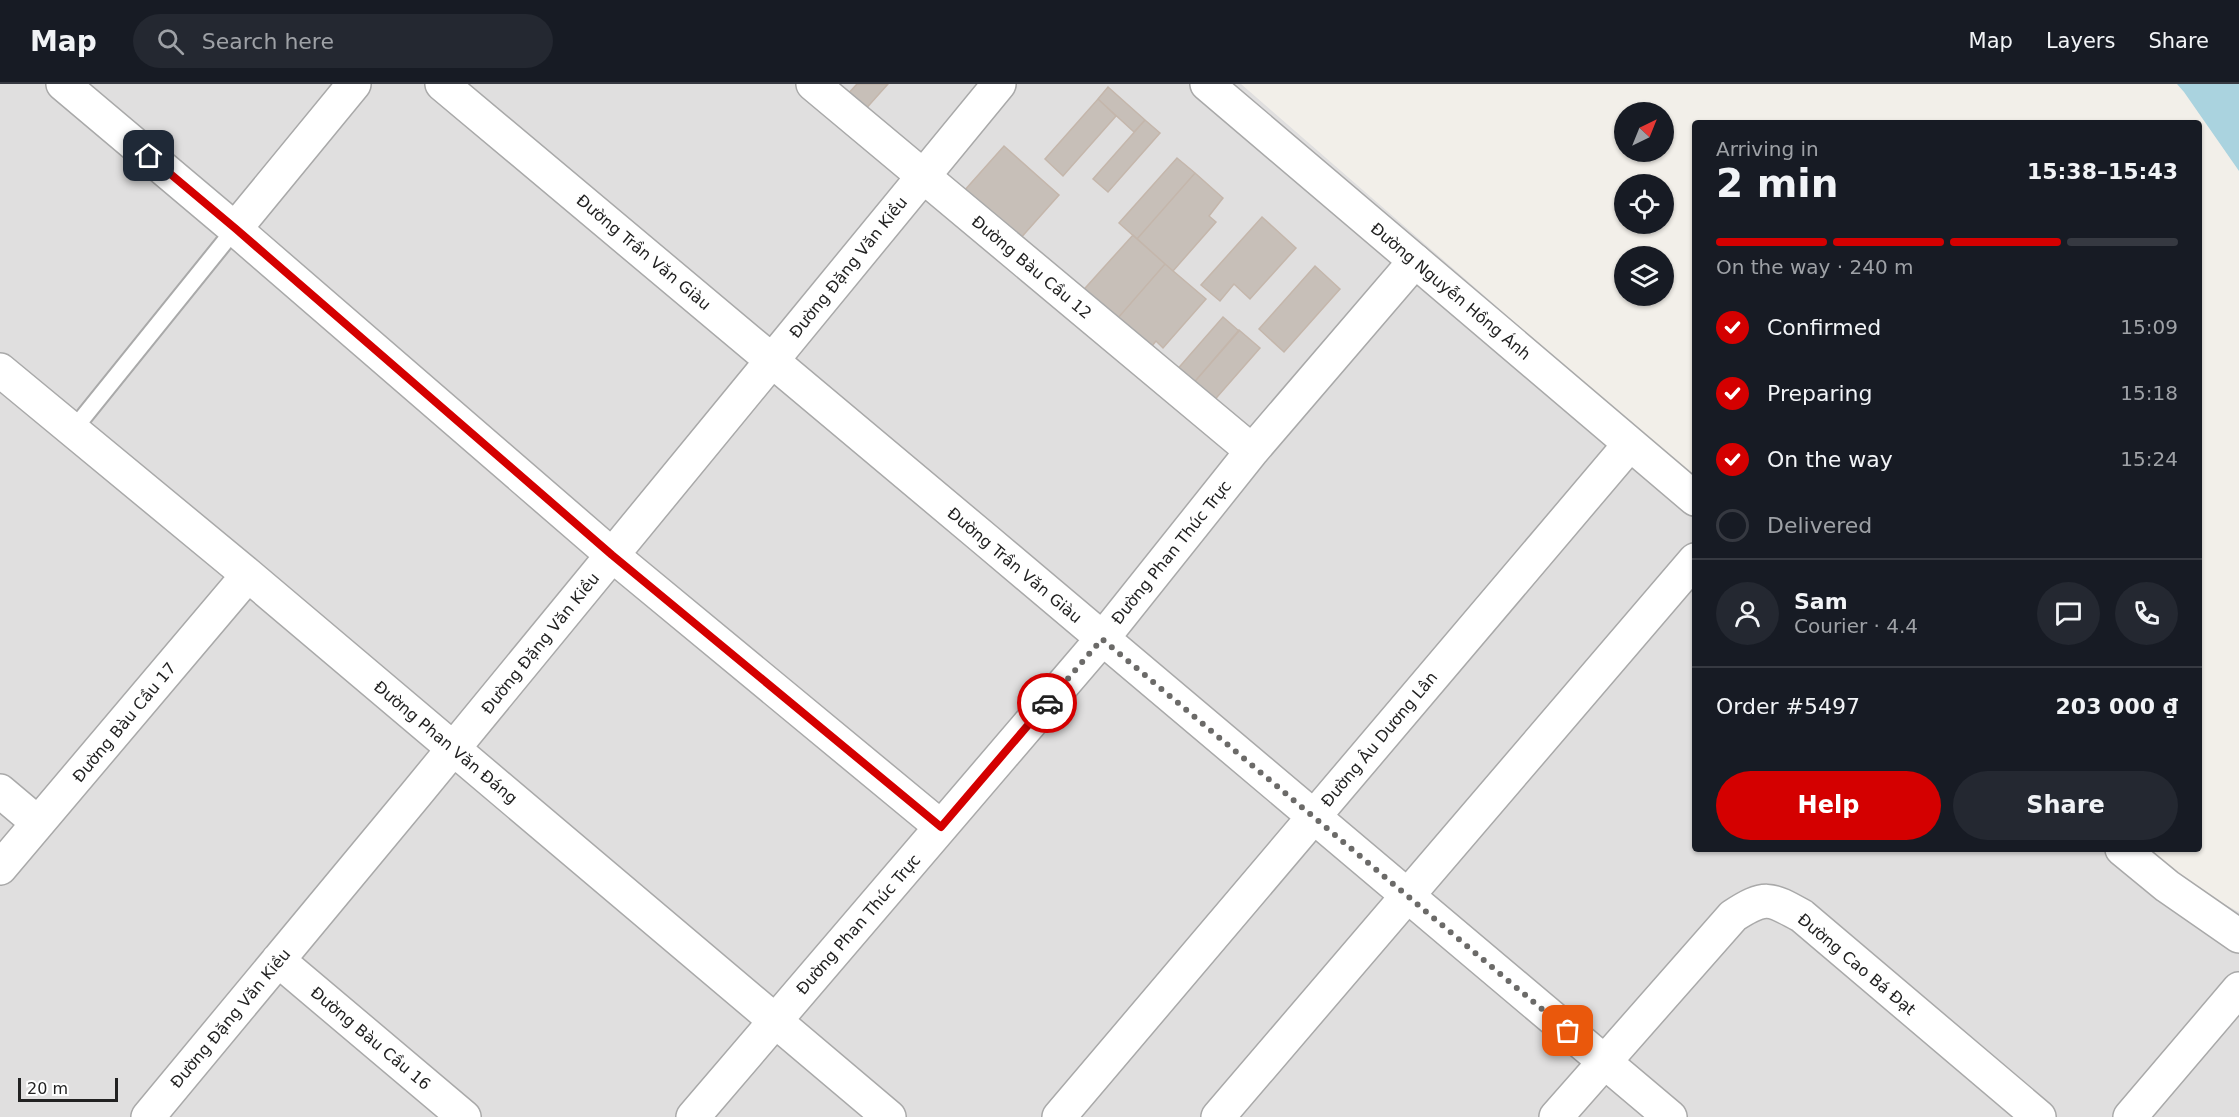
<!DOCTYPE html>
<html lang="en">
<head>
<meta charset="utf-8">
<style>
  body { margin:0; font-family:"DejaVu Sans",sans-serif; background:#242831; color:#f1f3f6; height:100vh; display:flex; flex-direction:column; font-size:22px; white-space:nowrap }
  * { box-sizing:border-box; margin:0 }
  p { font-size:20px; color:#9ea1a6 }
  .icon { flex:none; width:33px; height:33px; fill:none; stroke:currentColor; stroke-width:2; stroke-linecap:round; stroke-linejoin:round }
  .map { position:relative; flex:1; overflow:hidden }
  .panel { position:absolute; left:1692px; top:36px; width:510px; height:732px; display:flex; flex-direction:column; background:#171b24; border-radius:6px; box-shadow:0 2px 4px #0004 }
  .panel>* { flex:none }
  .needle { width:39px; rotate:43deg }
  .buttons { position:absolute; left:1614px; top:18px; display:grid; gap:12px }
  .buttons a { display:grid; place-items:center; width:60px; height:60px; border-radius:50%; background:#171b24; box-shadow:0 2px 4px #0004; font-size:30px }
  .scale { position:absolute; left:18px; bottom:15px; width:100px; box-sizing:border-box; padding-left:6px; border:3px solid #222; border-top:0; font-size:16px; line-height:21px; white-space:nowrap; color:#222; -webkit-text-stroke:4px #fff; paint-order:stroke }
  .pin { position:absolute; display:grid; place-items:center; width:51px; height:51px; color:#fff; margin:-26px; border-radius:12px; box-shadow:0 3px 9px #0006 }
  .courier { position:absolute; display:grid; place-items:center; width:60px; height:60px; margin:-30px; border:4px solid #d40000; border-radius:50%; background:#fff; color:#222; box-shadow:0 2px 8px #0007 }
  .head em { font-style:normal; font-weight:700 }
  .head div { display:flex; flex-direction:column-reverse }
  .head { display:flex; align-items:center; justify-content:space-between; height:102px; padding:0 24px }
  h1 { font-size:39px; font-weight:700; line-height:45px }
  .bar { display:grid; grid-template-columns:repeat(4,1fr); gap:9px 6px; align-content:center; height:72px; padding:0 24px }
  .bar i { height:8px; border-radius:4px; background:#363941 }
  .bar .selected { background:#d40000 }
  .bar p { grid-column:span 4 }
  .line { display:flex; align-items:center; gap:15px; padding:0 24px; border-top:2px solid #363941 }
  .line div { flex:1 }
  .round { display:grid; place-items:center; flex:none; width:63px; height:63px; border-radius:32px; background:#242831 }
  ol { padding:0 24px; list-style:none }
  li { display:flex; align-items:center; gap:18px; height:66px }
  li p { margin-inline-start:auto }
  li .icon { padding:6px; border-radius:50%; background:#d40000; color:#fff; stroke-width:4 }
  li:last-child { color:#9ea1a6 }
  li i { width:33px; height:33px; border:3px solid #363941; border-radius:50% }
  .primary-button { display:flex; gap:12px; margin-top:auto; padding:12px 24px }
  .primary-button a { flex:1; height:69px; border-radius:36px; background:#d40000; color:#fff; font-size:24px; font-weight:700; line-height:69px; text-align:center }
  .primary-button a+a { background:#242831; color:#f1f3f6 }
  header { display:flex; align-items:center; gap:36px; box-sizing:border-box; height:84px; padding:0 30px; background:#171b24; border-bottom:2px solid #363941 }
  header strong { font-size:28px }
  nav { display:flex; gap:33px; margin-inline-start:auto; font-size:21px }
  .search { width:420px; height:54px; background:#242831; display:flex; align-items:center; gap:15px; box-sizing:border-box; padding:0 21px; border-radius:33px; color:#9ea1a6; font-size:22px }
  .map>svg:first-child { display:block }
</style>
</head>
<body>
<header>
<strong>Map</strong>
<div class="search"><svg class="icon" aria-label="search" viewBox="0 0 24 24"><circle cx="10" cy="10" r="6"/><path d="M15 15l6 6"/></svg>Search here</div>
<nav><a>Map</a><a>Layers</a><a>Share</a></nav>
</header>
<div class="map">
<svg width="2239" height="1033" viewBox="0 0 2239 1033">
  <rect width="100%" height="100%" fill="#f2efe9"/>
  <path fill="#e0dfdf" d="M0,0H1241L1695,395V765H2149L2199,807L2239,828V1033H0Z"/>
  <path fill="#aad3df" d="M2177,0H2239V87L2184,8Z"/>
  <path fill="#c7bfb8" stroke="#c4b6ab" stroke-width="1.5" d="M857,0H888L863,28L846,12Z
    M1108,3L1145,36L1134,48L1098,15Z
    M1098,15L1116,32L1063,92L1045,75Z
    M1145,36L1160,49L1108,108L1093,95Z
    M1004,62L1059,111L1019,156L964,107Z
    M1177,74L1195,89L1137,155L1119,139Z
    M1195,89L1223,114L1209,132L1216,138L1173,187L1137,155Z
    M1262,133L1296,164L1250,215L1234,200L1220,217L1201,201Z
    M1133,151L1165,180L1111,242L1078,212Z
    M1165,180L1206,215L1163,264L1156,257L1151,263L1111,242Z
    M1315,182L1340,205L1284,268L1259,245Z
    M1223,233L1239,247L1191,302L1175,288Z
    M1239,246L1260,264L1211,320L1191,302Z"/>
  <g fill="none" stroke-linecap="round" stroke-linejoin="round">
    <g stroke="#a9a9a9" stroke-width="20">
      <path id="service" d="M73,346L235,145"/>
    </g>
    <g stroke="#a9a9a9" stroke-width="36">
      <path id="minor" d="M63,0L235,145L612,471L941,743
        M442,0C853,342 1261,689 1670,1033
        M813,0L1252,367
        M235,145L354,0
        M0,286L248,491L889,1033
        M0,707L38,739
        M0,784L248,491
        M278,876L464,1033
        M148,1033L416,710L999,0
        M693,1033L1102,555L1252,367L1415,177
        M1556,1033L1733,832C1765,811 1770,814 1802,832L2039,1033
        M2130,1033L2239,905"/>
    </g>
    <g stroke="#a9a9a9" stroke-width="36">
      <path id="tertiary" d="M1207,0L1695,415
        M2122,765L2167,802L2239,852
        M1059,1033L1630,360
        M1218,1033L1695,476"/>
    </g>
    <use href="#service" stroke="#fff" stroke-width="16"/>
    <use href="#minor" stroke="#fff" stroke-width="33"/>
    <use href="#tertiary" stroke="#fff" stroke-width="33"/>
  </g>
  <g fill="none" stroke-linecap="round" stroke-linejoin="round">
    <path stroke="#6b6a68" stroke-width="6" stroke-dasharray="0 10.8" d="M1047,619L1102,555L1568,947"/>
    <path stroke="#d40000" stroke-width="8" d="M149,72L236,145L612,471L941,743L1047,619"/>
  </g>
  <g text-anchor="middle" stroke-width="4.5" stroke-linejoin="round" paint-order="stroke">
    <g font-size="16" fill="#222" stroke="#fff">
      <text transform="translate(644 168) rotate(40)" y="6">Đường Trần Văn Giàu</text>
      <text transform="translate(848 183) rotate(-51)" y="6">Đường Đặng Văn Kiều</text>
      <text transform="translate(1032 183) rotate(40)" y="6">Đường Bàu Cầu 12</text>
      <text transform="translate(1451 207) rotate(40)" y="6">Đường Nguyễn Hồng Ánh</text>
      <text transform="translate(1171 468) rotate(-51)" y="6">Đường Phan Thúc Trực</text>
      <text transform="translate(1015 481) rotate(40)" y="6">Đường Trần Văn Giàu</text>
      <text transform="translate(540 559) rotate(-51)" y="6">Đường Đặng Văn Kiều</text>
      <text transform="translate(124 638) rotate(-50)" y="6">Đường Bàu Cầu 17</text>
      <text transform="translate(1379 655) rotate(-50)" y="6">Đường Âu Dương Lân</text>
      <text transform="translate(446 658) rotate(40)" y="6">Đường Phan Văn Đáng</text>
      <text transform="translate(858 840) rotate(-49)" y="6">Đường Phan Thúc Trực</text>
      <text transform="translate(1857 880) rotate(40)" y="6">Đường Cao Bá Đạt</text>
      <text transform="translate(230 934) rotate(-50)" y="6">Đường Đặng Văn Kiều</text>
      <text transform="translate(371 954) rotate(40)" y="6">Đường Bàu Cầu 16</text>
    </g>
  </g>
</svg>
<div class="buttons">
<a><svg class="needle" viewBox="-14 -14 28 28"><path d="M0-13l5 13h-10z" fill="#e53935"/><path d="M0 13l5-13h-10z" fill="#9ea1a6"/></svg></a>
<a><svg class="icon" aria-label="locate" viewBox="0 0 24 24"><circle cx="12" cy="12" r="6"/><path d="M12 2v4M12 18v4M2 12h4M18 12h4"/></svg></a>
<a><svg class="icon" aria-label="layers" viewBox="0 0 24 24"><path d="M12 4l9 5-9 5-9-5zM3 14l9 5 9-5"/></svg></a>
</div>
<div class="scale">20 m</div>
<div class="pin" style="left:1568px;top:947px;background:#ea580c"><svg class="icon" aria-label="bag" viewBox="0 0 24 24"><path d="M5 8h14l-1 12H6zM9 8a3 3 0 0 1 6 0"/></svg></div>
<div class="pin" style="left:149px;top:72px;background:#1f2937"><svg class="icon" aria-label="home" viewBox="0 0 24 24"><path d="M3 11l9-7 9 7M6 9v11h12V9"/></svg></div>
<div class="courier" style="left:1047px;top:619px"><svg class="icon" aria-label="car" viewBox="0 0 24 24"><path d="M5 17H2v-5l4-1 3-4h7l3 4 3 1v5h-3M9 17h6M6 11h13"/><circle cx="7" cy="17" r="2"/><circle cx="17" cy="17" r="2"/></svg></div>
<section class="panel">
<div class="head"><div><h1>2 min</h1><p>Arriving in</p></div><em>15:38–15:43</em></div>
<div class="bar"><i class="selected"></i><i class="selected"></i><i class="selected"></i><i></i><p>On the way · 240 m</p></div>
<ol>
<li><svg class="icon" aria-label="check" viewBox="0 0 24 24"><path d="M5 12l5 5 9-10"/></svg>Confirmed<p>15:09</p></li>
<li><svg class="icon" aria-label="check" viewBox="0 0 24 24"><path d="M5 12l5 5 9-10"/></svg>Preparing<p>15:18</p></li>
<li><svg class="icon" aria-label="check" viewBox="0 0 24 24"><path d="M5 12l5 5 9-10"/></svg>On the way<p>15:24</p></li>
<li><i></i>Delivered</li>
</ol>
<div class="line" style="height:108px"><a class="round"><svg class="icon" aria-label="person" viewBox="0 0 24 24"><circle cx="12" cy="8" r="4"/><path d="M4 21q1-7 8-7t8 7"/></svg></a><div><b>Sam</b><p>Courier · 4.4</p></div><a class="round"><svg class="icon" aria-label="chat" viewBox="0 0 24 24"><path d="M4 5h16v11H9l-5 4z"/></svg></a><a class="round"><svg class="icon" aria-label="phone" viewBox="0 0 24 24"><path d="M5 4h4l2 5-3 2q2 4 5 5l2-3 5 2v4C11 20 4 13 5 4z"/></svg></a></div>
<div class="line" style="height:78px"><div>Order #5497</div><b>203 000 ₫</b></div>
<div class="primary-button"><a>Help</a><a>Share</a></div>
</section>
</div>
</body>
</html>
